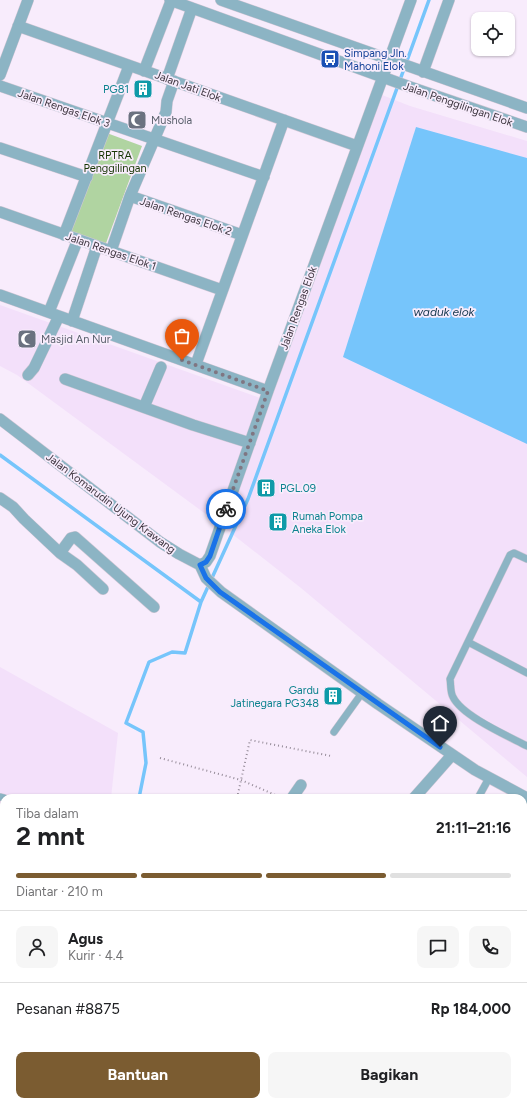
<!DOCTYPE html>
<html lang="id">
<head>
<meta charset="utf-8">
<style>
  body { margin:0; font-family:Figtree,sans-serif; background:#f6f6f6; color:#202124; height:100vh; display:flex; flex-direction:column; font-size:15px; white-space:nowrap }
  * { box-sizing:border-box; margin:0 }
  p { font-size:13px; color:#757577 }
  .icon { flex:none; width:22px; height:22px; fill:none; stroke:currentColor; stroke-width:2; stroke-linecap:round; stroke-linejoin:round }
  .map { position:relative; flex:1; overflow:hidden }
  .sheet { position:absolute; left:0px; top:794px; width:527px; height:312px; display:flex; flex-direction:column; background:#fff; border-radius:12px 12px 0 0; box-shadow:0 1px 3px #0004 }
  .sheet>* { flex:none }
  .fabs { position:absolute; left:471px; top:12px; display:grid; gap:8px }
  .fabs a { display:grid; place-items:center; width:44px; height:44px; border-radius:8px; background:#fff; box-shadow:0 1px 3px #0004; font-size:20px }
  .pin { position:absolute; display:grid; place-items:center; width:34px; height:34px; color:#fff; margin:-41px -17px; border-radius:50% 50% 50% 0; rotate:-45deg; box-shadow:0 0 4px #0007 }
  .pin .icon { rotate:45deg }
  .courier { position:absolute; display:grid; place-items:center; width:40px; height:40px; margin:-20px; border:3px solid #1a73e8; border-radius:50%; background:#fff; color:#222; box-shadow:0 1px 5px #0007 }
  .summary em { font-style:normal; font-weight:700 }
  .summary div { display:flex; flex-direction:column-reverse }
  .summary { display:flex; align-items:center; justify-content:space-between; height:68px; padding:0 16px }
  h1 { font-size:26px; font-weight:700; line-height:30px }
  .bar { display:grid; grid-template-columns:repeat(4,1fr); gap:6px 4px; align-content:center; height:48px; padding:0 16px }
  .bar i { height:5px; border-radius:3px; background:#e0e0e0 }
  .bar .on { background:#7b5c31 }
  .bar p { grid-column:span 4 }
  .line { display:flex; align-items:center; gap:10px; padding:0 16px; border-top:1px solid #e0e0e0 }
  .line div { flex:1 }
  .round { display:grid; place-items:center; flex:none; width:42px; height:42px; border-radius:8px; background:#f6f6f6 }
  .button { display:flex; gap:8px; margin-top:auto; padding:8px 16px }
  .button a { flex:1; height:46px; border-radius:8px; background:#7b5c31; color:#fff; font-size:16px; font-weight:700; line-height:46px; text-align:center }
  .button a+a { background:#f6f6f6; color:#202124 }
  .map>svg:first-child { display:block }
</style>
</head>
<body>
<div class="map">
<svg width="527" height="1106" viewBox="0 0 527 1106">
  <rect width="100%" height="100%" fill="#f8ecfc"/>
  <path fill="#f3e0fa" d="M377,93L410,106L527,141V777L301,588L222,526L17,375L0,366V305L266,400Z
    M0,667L118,733L111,798H4V1102H77L76,1106H0Z
    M527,873V908L524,911L523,910V878Z
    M411,1102H434L439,1104L438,1106H409Z"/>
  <path fill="#b0d4a1" d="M104,132L142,146L105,246L69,235Z"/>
  <path fill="#76c5fb" d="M416,127L527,158V444L343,357Z"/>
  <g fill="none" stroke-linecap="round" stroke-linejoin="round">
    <path stroke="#76c5fb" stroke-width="3.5" d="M0,455L201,602L185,653L172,652L149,662L126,723L143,732L146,763L139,798
      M201,602L248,499L429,0
      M127,1106V1102"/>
    <g stroke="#d3c8d6" stroke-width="8">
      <path id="service" d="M527,559L514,553L510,555L450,679C451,684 450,692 453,697C462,716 508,736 527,746
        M468,642L527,673
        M334,732L362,693
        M0,797L4,798
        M478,798L489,778
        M0,850L4,859
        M0,944L4,933"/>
    </g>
    <g stroke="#d3c8d6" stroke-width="12">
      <path id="minor" d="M170,0L410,87L527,127
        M221,0L527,108
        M18,26L357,146
        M144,71L171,1
        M423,72L449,0
        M0,75L28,0
        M167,79L192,8
        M0,86L264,177
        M0,148L87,177
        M130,196L242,235
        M0,212L222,290
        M64,235L129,66
        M111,251L130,196L166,112L167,101L174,81
        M0,295L268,391
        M49,312L78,239
        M72,321L97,246
        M196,364L284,120
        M28,375L34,368L59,316
        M65,379L193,425L250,443
        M144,407L161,367
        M0,419L160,542L179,554L200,565L206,562L210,556L268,391L411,0
        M0,498L13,507L24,519L60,553L77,565L103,589
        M60,553L71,538L75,537L154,607
        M200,565L206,578L221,592L378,704L475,770L527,798
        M292,798L301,785
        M414,798L452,755
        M523,957L527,946
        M523,1081L527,1080
        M440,1102L448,1106
        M320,1106L322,1102
        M365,1106L367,1102
        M461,1106L463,1102
        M503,1106L504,1102"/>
    </g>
    <path stroke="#968c99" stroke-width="2" stroke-dasharray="1 3" stroke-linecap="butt" d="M160,758L241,780L280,797
      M237,798L250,740L331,756"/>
    <use href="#service" stroke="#8cb4c4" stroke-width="7"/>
    <use href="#minor" stroke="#8cb4c4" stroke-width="11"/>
  </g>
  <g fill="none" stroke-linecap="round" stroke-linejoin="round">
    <path stroke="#7f7682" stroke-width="4" stroke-dasharray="0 7.2" d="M182,360L268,391L226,509"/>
    <path stroke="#1a73e8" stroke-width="5" d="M226,509L210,556L206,562L200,565L206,578L220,592L440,747"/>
  </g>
  <defs>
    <g id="bus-square" transform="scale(1)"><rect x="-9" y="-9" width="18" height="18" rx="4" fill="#1a4fb4" stroke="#f8ecfc"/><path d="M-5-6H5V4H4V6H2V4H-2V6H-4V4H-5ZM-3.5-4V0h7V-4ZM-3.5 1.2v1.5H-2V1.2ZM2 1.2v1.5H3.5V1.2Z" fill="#fff"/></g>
    <g id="building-square" transform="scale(1)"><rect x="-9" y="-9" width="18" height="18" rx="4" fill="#0f9aa8" stroke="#f8ecfc"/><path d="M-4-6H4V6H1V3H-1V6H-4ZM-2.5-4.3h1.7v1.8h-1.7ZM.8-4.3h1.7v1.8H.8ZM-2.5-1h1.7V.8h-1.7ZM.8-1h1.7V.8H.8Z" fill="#fff"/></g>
    <g id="mosque-square" transform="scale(1)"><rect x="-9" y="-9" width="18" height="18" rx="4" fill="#6b7280" stroke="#f8ecfc"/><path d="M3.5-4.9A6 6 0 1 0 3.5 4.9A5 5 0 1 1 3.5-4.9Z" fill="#fff"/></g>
  </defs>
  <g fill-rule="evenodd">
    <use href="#bus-square" x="330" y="59"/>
    <use href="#building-square" x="143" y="89"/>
    <use href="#mosque-square" x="137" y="120"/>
    <use href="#mosque-square" x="27" y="339"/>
    <use href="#building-square" x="266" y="488"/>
    <use href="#building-square" x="278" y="522"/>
    <use href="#building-square" x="333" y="696"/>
  </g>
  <g text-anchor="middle" stroke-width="3.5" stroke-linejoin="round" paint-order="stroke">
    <g font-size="11" fill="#164399" stroke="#f8ecfc" text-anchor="start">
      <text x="344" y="57">Simpang Jln.<tspan x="344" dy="13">Mahoni Elok</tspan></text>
    </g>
    <g font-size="11" fill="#3e3640" stroke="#f8ecfc">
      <text transform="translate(188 86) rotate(20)" y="4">Jalan Jati Elok</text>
      <text transform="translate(458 104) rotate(19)" y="4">Jalan Penggilingan Elok</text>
      <text transform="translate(64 108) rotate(19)" y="4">Jalan Rengas Elok 3</text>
      <text transform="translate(186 216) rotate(19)" y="4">Jalan Rengas Elok 2</text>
      <text transform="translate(111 251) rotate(19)" y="4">Jalan Rengas Elok 1</text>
      <text transform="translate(298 308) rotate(-70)" y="4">Jalan Rengas Elok</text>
      <text transform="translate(111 503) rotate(37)" y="4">Jalan Komarudin Ujung Krawang</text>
    </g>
    <g font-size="11" fill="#0d838f" stroke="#f8ecfc" text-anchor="end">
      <text x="129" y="93">PG81</text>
      <text x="280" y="492" text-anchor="start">PGL.09</text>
      <text x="292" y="520" text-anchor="start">Rumah Pompa<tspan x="292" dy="13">Aneka Elok</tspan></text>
      <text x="319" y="694">Gardu<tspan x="319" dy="13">Jatinegara PG348</tspan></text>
    </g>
    <g font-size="11" fill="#5b616d" stroke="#f8ecfc" text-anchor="start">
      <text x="151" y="124">Mushola</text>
      <text x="41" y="343">Masjid An Nur</text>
    </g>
    <g font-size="11" fill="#173604" stroke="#f8ecfc">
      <text x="115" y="159">RPTRA<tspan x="115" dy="13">Penggilingan</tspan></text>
    </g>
    <g font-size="12" font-style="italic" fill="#14364d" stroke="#f8ecfc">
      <text x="444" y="316">waduk elok</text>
    </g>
  </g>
</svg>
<div class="fabs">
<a><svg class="icon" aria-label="locate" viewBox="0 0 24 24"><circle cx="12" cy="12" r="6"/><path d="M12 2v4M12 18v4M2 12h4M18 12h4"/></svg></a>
</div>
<div class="pin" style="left:182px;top:360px;background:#ea580c"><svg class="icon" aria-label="bag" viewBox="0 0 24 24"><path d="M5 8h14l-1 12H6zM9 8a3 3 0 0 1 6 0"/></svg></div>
<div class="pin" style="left:440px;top:747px;background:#1f2937"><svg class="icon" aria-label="home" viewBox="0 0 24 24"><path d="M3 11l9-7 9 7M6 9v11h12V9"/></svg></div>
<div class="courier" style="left:226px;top:509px"><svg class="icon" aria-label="bike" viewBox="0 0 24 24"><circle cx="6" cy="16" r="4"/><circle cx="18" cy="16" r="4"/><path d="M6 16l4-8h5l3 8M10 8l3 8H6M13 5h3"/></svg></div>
<section class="sheet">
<div class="summary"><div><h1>2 mnt</h1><p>Tiba dalam</p></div><em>21:11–21:16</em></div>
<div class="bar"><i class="on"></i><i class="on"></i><i class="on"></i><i></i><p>Diantar · 210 m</p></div>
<div class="line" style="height:72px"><a class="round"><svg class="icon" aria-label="person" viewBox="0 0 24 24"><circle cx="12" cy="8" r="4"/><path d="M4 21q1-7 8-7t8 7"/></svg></a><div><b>Agus</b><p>Kurir · 4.4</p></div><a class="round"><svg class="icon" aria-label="chat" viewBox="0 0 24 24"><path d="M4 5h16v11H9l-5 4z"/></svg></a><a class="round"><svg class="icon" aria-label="phone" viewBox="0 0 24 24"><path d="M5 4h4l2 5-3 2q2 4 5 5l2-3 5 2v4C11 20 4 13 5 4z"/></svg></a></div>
<div class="line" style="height:52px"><div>Pesanan #8875</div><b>Rp 184,000</b></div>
<div class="button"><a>Bantuan</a><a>Bagikan</a></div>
</section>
</div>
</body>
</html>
